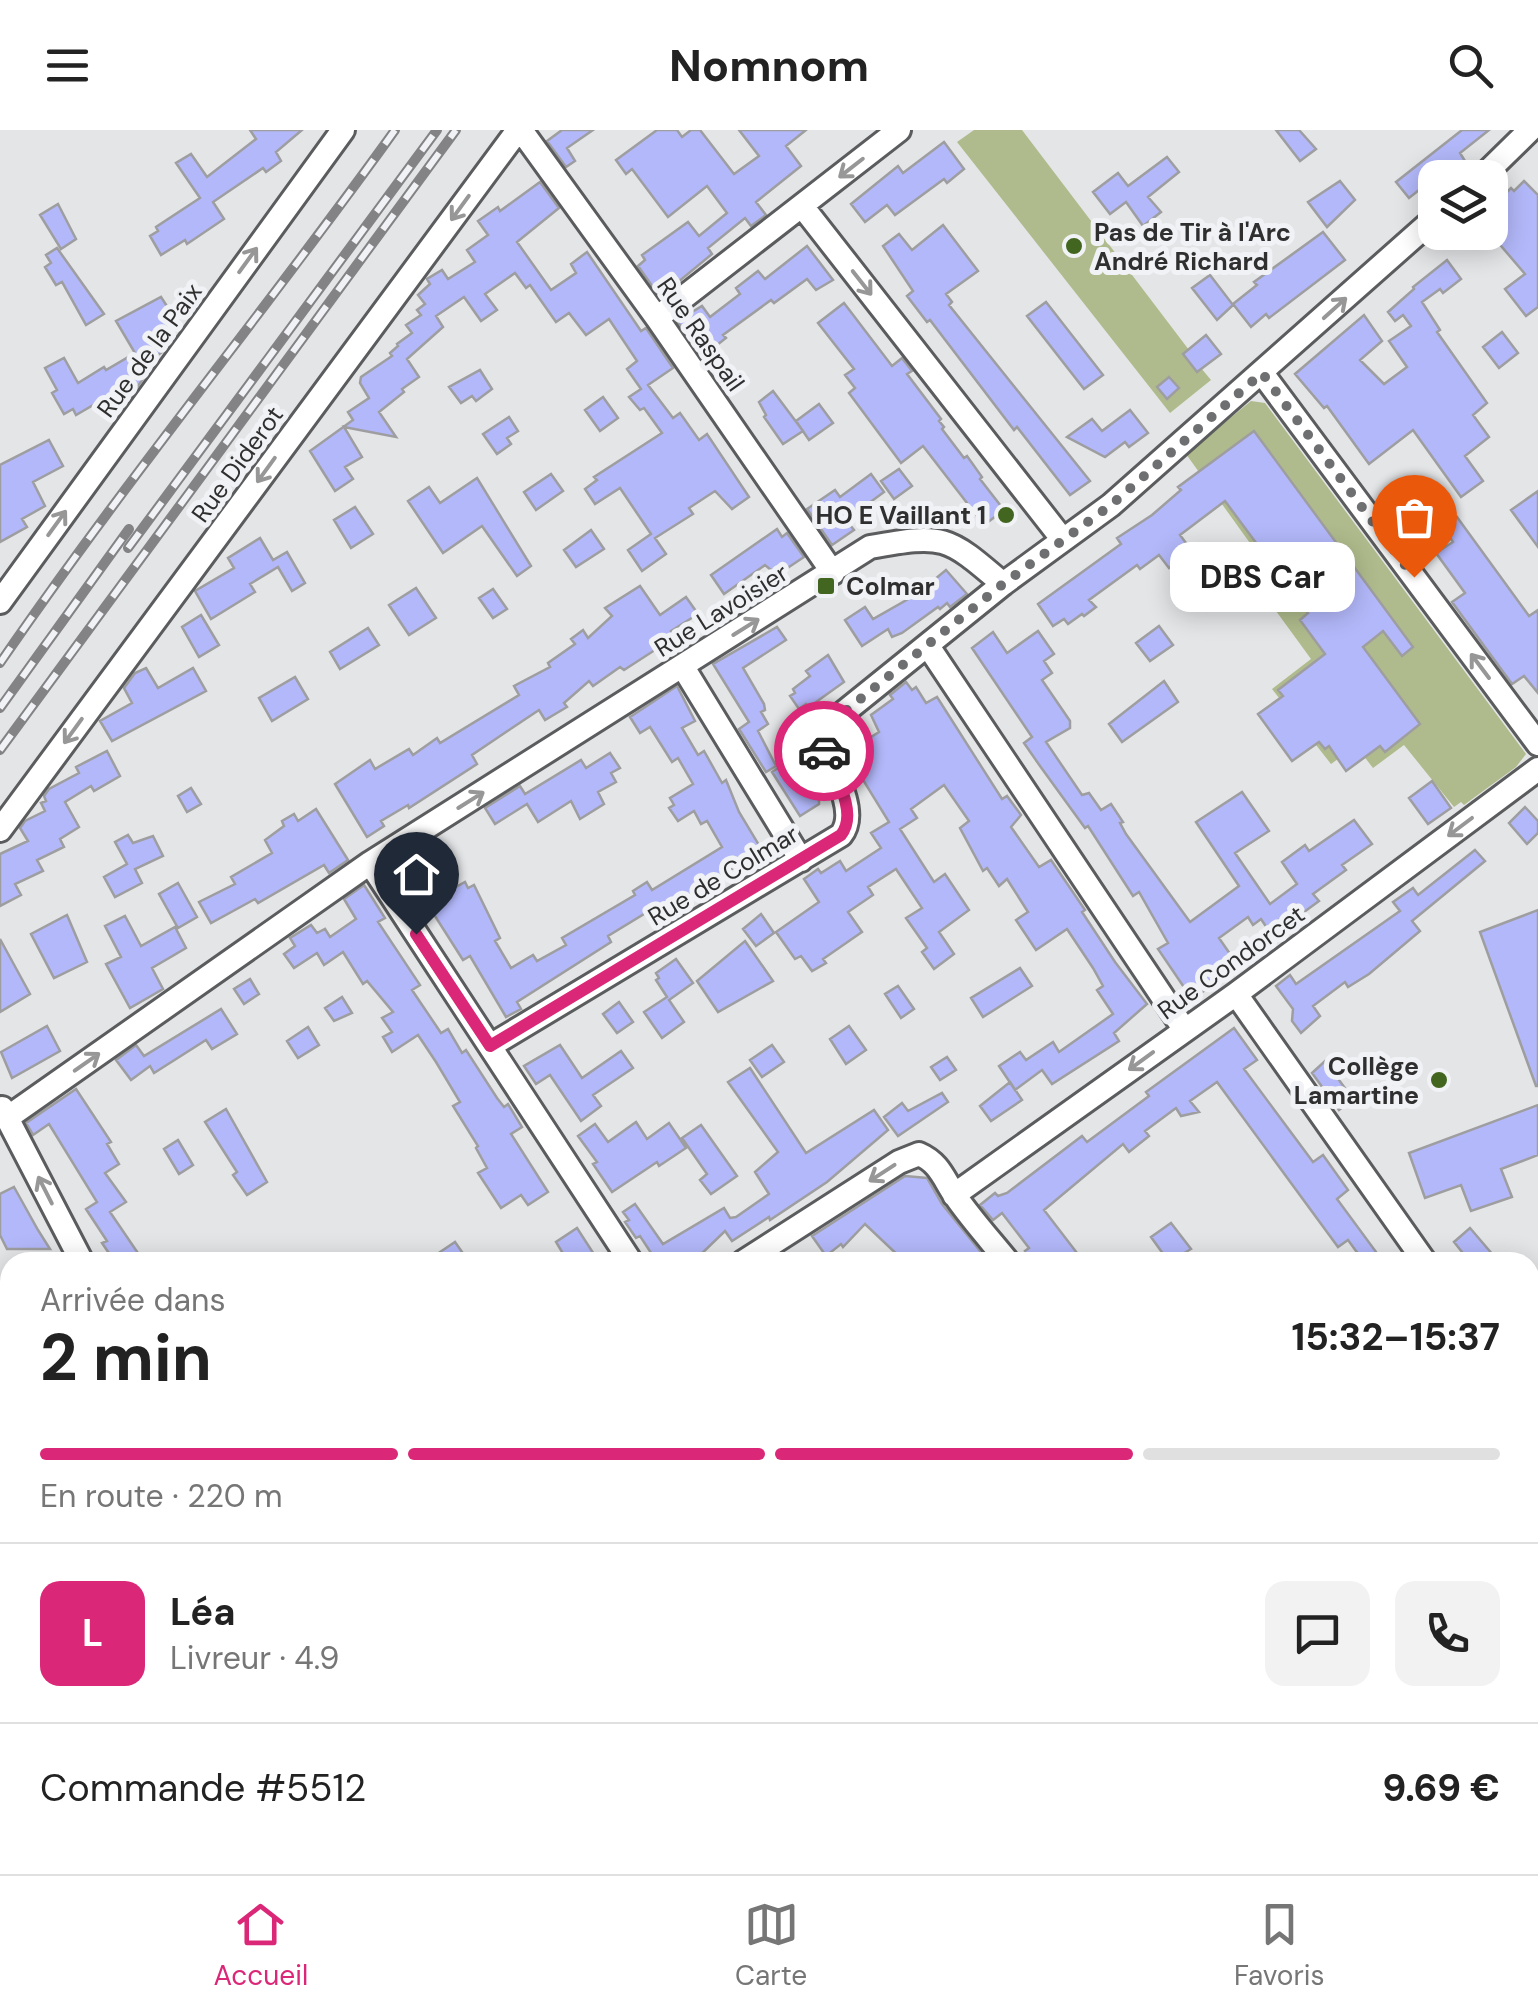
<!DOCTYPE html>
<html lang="fr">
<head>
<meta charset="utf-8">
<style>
  body { margin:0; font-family:"DM Sans",sans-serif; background:#f2f2f2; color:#222; height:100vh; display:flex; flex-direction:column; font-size:38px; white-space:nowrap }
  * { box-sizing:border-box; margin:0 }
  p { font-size:32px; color:#767676 }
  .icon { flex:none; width:55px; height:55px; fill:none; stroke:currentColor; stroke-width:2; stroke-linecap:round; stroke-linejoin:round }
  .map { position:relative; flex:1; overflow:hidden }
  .sheet { position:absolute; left:0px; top:1122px; width:1540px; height:622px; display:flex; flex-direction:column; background:#fff; border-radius:30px 30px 0 0; box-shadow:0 5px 25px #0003 }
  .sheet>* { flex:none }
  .tools { position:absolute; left:1418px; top:30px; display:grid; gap:20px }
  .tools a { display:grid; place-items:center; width:90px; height:90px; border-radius:20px; background:#fff; box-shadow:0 5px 25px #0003; font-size:50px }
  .pin { position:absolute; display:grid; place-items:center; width:85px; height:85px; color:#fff; margin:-102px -42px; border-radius:50% 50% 50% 0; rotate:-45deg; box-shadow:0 0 10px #0007 }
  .pin .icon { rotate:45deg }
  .courier { position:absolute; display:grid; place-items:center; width:100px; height:100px; margin:-50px; border:8px solid #db2777; border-radius:50%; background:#fff; color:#222; box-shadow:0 2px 12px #0007 }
  .bubble { position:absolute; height:70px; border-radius:20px; background:#fff; box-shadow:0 5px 25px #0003; font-size:32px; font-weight:700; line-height:70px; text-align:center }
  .summary em { font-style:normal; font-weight:700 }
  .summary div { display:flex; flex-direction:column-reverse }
  .summary { display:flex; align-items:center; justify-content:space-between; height:170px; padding:0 40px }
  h1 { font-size:65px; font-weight:700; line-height:75px }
  .bar { display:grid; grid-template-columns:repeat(4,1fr); gap:15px 10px; align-content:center; height:120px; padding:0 40px }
  .bar i { height:12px; border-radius:8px; background:#e0e0e0 }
  .bar .current { background:#db2777 }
  .bar p { grid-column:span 4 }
  .line { display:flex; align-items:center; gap:25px; padding:0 40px; border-top:2px solid #e0e0e0 }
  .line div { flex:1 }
  .round { display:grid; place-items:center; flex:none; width:105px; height:105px; border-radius:20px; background:#f2f2f2 }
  header { display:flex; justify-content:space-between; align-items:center; height:130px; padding:0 40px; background:#fff; font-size:45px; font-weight:700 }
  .tabs { display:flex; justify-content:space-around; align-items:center; height:140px; border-top:2px solid #e0e0e0; background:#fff; font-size:28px; color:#767676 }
  .tabs a { display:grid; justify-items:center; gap:5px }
  .tabs .current { color:#db2777 }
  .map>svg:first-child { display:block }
</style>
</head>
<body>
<header><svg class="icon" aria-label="menu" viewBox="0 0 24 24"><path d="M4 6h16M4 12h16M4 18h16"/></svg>Nomnom<svg class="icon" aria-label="search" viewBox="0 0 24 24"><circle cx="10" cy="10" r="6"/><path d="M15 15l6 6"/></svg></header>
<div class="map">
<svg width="1538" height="1744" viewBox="0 0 1538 1744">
  <rect width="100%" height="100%" fill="#e4e5e7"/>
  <path fill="#afbb8c" d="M974,0H1022L1189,220L1184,225L1196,241L1201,238L1211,250L1170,283L957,12Z
    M1251,271L1265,273L1526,624L1516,637L1464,675L1461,672L1454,677L1404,615L1373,638L1356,616L1331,634L1272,559L1311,529L1260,459L1275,448L1186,324Z"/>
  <path fill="#b3b8fa" stroke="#9e9ea0" stroke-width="2.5" d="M250,0H302L276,22L281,31L266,42L263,38L213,72L224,89L187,114L185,110L161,125L150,106L158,101L156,97L200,68L176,33L191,24L207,47L256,9Z
    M562,0H593L567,18L575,31L566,37L547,11Z
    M657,0H677L682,7L691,0H700L734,44L759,26L739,0H806L786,16L801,36L756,72L766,85L751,96L745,88L708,118L712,124L660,167L638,136L645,130L642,125L688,92L699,106L727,83L707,56L668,87L632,39L626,44L616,30Z
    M1276,0H1299L1316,19L1300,31Z
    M1462,0H1489L1460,23L1465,31L1448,45L1444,40L1409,68L1396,52Z
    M944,12L964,39L947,53L944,49L895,85L887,75L865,92L851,74L898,36L903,43Z
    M1167,27L1179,42L1148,67L1161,82L1143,96L1126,72L1110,84L1093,62L1118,43L1128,56Z
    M1340,51L1355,70L1327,97L1308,72Z
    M1524,51L1538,65V177L1526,186L1505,159L1525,144L1490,103V79L1511,58L1514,61Z
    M540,52L559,78L517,112L551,160L576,143L571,134L587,122L641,201L646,198L673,238L648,255L673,288L680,283L699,310L707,304L749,367L732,379L715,361L689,378L693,384L655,408L666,424L642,441L628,420L651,404L620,358L595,374L585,359L597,350L594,347L662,303L644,278L640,280L629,267L641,259L627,239L637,231L609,189L586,205L569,183L556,192L530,155L526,158L515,143L485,164L497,180L481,191L464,167L436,186L443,197L407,229L419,247L402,259L404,262L379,282L396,307L344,297L362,327L345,337L353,349L335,361L310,321L353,290L348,282L369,268L360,253L361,247L392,226L390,223L398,216L397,214L412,203L406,195L421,185L417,180L425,174L418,165L430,154L427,149L442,140L448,149L475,132L467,120L488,105L478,91L498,77L500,81Z
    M58,74L76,109L61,119L40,85Z
    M943,95L978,141L946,164L952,172L949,175L1090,351L1070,365L1017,297L1014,300L930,190L927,192L907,166L913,161L883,116L899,104L912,120Z
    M1323,102L1345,130L1269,188L1266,184L1251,197L1233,174L1257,155L1254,152Z
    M807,116L833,150L816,160L807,149L774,173L771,170L723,205L726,208L707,223L705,220L700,223L677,191L702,176L710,187L740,164L736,158L758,141L765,149Z
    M57,118L104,184L86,195L62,152L56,155L45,137L51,133L46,125Z
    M1447,130L1461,149L1443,163L1440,159L1422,172L1440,200L1437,202L1487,273L1473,285L1489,307L1465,326L1483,351L1461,367L1413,300L1369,334L1327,276L1324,278L1295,244L1364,185L1382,211L1360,230L1384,254L1407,237L1389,211L1411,196L1403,185L1395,191L1388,182L1414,159L1413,157Z
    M1210,145L1233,175L1217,190L1192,158Z
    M161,167L172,184L166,188L170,194L156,202L165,220L140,237L145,246L131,266L126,256L76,285L73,279L64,284L52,263L57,260L45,238L64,228L78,253L104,237L106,240L135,223L116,191Z
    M1046,172L1103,245L1084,259L1027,186Z
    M844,173L892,236L902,228L912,241L907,244L941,289L939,291L944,297L942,299L964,328L967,326L982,347L980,349L1004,380L984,395L923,316L901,333L849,263L855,258L845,245L854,239L818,193Z
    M1502,202L1518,223L1499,238L1483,217Z
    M1206,205L1221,224L1197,242L1183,224Z
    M480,240L492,259L476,271L472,266L461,273L449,257Z
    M1169,247L1179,258L1167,269L1157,257Z
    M773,261L803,301L783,314L764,287L766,285L759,272Z
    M603,267L618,288L600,301L585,280Z
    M819,274L833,293L809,310L796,291Z
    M1130,280L1148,303L1129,317L1125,312L1105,327L1067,307L1092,289L1102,301Z
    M509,287L518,301L507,308L511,314L497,324L483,304Z
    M1254,301L1413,517L1402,526L1383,501L1363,517L1420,594L1385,622L1380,616L1346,641L1329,616L1325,619L1319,612L1292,631L1258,584L1283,566L1278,560L1325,524L1300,490L1308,483L1225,371L1180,405L1192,421L1169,438L1159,425L1140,439L1137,435L1089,470L1096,477L1084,486L1082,484L1068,494L1064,489L1053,496L1038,474L1121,414L1117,408L1152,385L1181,360L1178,357Z
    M49,310L63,336L33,352L45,376L22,389L27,397L0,412V335Z
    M899,339L912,356L894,369L881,351Z
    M551,344L563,361L536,380L524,362Z
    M871,344L884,362L846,390L854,400L832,415L807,379L835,360L840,367Z
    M477,348L531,436L517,446L482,396L443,423L408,371L429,357L440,373Z
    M1538,361V417L1511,380Z
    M355,377L373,404L351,418L334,390Z
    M1457,387L1529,486L1538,480V563L1524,546L1512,554L1452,472L1465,463L1436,423L1453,412L1443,397Z
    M777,399L782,407L787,403L804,427L777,445L765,435L724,464L711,445Z
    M591,400L604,419L576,437L564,420Z
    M260,408L273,430L287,422L305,453L292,461L278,437L250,454L255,462L211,489L195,461L234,438L228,428Z
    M946,440L967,464L950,477L947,473L940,479L938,477L902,503L892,507L888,499L862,516L845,490L865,477L873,489L917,464Z
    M640,456L660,485L686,467L698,484L671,501L675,507L624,540L620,537L593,556L589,551L564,573L567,577L545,590L539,580L509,600L472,625L477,634L409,678L408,675L381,691L384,696L367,707L335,654L370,630L375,639L409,619L413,625L437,608L440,613L519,565L514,556L550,537L548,533L575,514L571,509L583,500L588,508L612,486L605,478Z
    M416,458L436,488L409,505L389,475Z
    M493,459L507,479L493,488L479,468Z
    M201,485L219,515L199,527L182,497Z
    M1159,496L1173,515L1150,531L1136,513Z
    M777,497L786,510L743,538L764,574L765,580L761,582L768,594L758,601L776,636L766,642L739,599L749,592L713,534Z
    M368,498L379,515L340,539L330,522Z
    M1038,501L1054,524L1044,531L1052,543L1042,550L1070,591V598L1046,612L1082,665L1089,663L1101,680L1111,674L1123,692L1120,693L1126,704L1190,792L1239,756L1196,692L1242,662L1269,701L1235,723L1270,774L1297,754L1282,732L1305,715L1309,721L1354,690L1372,714L1342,735L1346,740L1313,764L1319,771L1293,790L1288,784L1267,798L1261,789L1253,795L1248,787L1219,808L1239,837L1192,869L1158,819L1168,813L1139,762L1133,766L1088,696L1085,698L1040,636L1024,613L1032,607L972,518L993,502L1007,523Z
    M828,525L844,552L809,577L806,574L799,579L790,566L795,563L793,559L810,546L806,541Z
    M146,538L158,558L193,538L206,561L112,611L100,591L132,573L124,558L135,543Z
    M295,547L308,569L272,591L259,568Z
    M1164,551L1178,572L1122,612L1109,594Z
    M906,552L912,560L916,557L926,573L937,567L1002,669L1007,666L1021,685L1011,697L1039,737L1051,730L1085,780L1082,782L1115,832L1147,874L1114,903L1119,911L1052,954L1042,940L1015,960L999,936L1020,922L1026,930L1053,912L1059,922L1113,884L1097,860L1103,856L1093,838L1067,799L1036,820L1016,790L1028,782L1007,749L999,756L987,738L983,741L960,698L969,691L944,655L911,679L917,688L900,699L934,752L945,744L969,780L939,802L954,824L934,839L922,822L927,818L906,788L922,778L896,739L868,757L873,765L848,782L862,802L823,829L826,833L812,841L801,826L795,829L776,802L819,772L804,749L818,739L821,743L840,731L846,741L881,718L871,703L889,692L860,645L850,620L879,602L871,585L893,569L890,565Z
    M677,556L695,591L682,598L698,625L704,621L722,653L726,650L739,682L759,715L732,732L735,737L690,764L657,782L654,778L608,806L611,812L517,872L521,879L506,887L470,826L463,830L412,750L437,735L452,759L465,752L468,758L474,755L500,808L495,811L511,838L533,825L537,831L566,815L562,808L635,765L633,761L647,752L652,760L722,717L707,691L701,694L694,681L678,691L669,678L674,675L670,668L693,654L678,628L672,632L650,597L640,603L630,587Z
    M107,621L120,646L94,661L91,656L65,672L79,697L60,709L64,717L37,730L43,741L15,754L21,765L0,776V724L28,711L20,698L25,691L45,681L41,673L46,671L44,666L49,659L79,643L76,637Z
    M610,623L620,638L611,643L616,652L598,662L604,674L580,689L571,671L538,692L527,674L495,694L485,678L520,656L525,664L581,630L586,638Z
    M794,627L819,669V674L800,686L772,642Z
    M1432,651L1451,678L1428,694L1409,668Z
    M191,658L201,674L187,682L178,666Z
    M1525,677L1538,691V703L1527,714L1509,693Z
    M316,679L348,730L329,743L324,735L258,773L255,769L211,793L199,772L235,754L231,747L272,723L265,710L284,696L282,691L294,684L298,691Z
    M128,705L133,713L153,706L163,726L135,739L142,753L115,767L104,747L127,734L115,712Z
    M1475,720L1485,731L1412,791L1420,801L1369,844L1348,857L1345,852L1313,876L1320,886L1301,903L1292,891L1293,879L1276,856L1290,845L1296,854L1400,781L1393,772L1413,758L1418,765Z
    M178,753L197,787L178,798L159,764Z
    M364,755L385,788L378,792L420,855L412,860L441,903L448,899L462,923L466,920L497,968L504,977L508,974L522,997L511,1004L548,1062L528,1075L521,1065L501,1078L478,1043L487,1038L476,1018L478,1016L453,976L460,972L436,932L418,905L392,922L383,907L392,902L382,888L393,882L367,851L363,854L343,822L324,835L317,823L294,838L284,824L295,816L290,808L311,795L317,803L325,799L330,807L356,789L344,769Z
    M1538,780V956H1536L1480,802Z
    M761,784L774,803L756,816L743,799Z
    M67,785L87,832L54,848L31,804Z
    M125,786L141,816L175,797L186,818L152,838L163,859L130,878L106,834L121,827L105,796Z
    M0,809L30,864L0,882Z
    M745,811L773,851L718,882L697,851Z
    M676,829L693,853L669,870L684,892L662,908L644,882L667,867L656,850L659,848L656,843Z
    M1020,838L1032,856L983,887L971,868Z
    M250,849L259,864L244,874L234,859Z
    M898,856L914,879L901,888L885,864Z
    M342,867L352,883L334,891L325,878Z
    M619,872L633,892L617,903L603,884Z
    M221,879L237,904L212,919L206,910L154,943L150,936L131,950L116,930L136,915L144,926Z
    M47,896L60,921L12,948L1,922Z
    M849,896L866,920L846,934L830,909Z
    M308,897L319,915L298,928L287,911Z
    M1234,898L1257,930L1244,939L1313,1032L1323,1025L1348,1060L1337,1069L1379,1126L1372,1132H1364L1348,1110L1338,1117L1217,952L1190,971L1199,982L1181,986L1176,978L1145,1001L1149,1006L1129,1022L1123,1014L1044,1080L1077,1123L1066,1132H1034L1025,1121L1029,1118L1002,1083L993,1090L980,1075L995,1063L998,1066L1007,1063L1082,1006L1087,1012L1149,966L1146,962Z
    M560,915L582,948L621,921L633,938L593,965L601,976L581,991L550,945L536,954L524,936Z
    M772,915L784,932L762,947L750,930Z
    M947,927L956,940L940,950L931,937Z
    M1325,931L1353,969L1339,980L1312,943Z
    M750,938L806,1023L874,980L888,1000L827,1052L770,1090L769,1087L732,1111L725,1101L693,1132H657L640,1106L636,1108L625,1092L629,1090L623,1082L635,1074L663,1114L724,1078L730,1088L736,1087L769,1064L755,1042L778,1022L728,952Z
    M1010,952L1022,970L991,991L980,976Z
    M76,959L111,1012L107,1014L119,1034L105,1043L126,1072L110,1082L144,1132H115L102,1113L107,1111L86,1079L97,1072L49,994L33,1005L26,993Z
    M942,963L948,972L898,1006L884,987L902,973L908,981Z
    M1538,975V1025L1501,1039L1512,1067L1471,1081L1461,1055L1425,1068L1409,1023Z
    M226,979L267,1052L247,1065L233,1045L237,1042L205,992Z
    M636,992L647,1009L669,993L686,1018L659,1036L657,1032L612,1062L593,1034L597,1032L578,1006L595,994L608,1012Z
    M701,995L737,1046L711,1064L700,1050L707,1044L682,1008Z
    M178,1010L193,1035L179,1044L164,1019Z
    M905,1046L927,1048L942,1074L989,1132H905L865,1094L843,1117L841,1114L826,1126L812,1106Z
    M14,1057L38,1100L50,1119H7L0,1105V1064Z
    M1171,1093L1191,1119L1169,1132L1151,1107Z
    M577,1098L599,1132H568L556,1112Z
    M1470,1098L1499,1132H1470L1454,1112Z
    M455,1112L469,1132H447L440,1122Z"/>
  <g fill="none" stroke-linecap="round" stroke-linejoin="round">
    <g stroke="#5b5c5e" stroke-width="28">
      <path id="minor" d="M521,0L657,188L833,443
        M1481,48L1530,0
        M802,76L1063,410
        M657,188L899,0
        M1262,243L1538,614
        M0,472L343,0
        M928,516L1184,899
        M683,537L801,730
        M0,700L518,0
        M370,733L631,1132
        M1236,864L1425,1132
        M490,916L841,705C860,681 831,637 820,612L822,600L1003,454L1111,375L1435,88
        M2,978L82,1132
        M7,988L370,733L870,417C944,404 946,405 1003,454
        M954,1065L1236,864L1538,639
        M743,1132L899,1032L919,1024C940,1033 944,1050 956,1067C972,1090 991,1111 1008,1132
        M1530,1198L1538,1190
        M0,1242L10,1237
        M0,1685L10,1681
        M378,1735L381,1744
        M815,1735L824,1744
        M1046,1735L1055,1744
        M1510,1735L1518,1744
        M911,1744L919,1735
        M1179,1744L1188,1735"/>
    </g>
    <use href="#minor" stroke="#fff" stroke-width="22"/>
    <g stroke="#838385" stroke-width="10">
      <path id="rail" d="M128,418L437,0
        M0,533C125,351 266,180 395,0
        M0,578L129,399
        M0,620L456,0"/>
    </g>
    <use href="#rail" stroke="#f1f2f5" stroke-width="6" stroke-dasharray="19" stroke-linecap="butt"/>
  </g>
  <defs><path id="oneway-shaft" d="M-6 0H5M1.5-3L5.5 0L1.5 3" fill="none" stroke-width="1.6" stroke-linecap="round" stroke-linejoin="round" transform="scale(2.5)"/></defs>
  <g stroke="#979798">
    <use href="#oneway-shaft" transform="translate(851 38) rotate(142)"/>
    <use href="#oneway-shaft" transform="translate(460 78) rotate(126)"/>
    <use href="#oneway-shaft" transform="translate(248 130) rotate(-54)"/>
    <use href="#oneway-shaft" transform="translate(862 153) rotate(52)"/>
    <use href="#oneway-shaft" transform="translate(1335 178) rotate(-42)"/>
    <use href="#oneway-shaft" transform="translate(266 340) rotate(126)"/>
    <use href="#oneway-shaft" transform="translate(57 393) rotate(-54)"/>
    <use href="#oneway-shaft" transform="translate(746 497) rotate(-32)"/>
    <use href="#oneway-shaft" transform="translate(1480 536) rotate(-127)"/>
    <use href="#oneway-shaft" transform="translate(73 601) rotate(126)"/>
    <use href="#oneway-shaft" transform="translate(471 670) rotate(-32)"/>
    <use href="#oneway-shaft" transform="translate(1460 697) rotate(143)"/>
    <use href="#oneway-shaft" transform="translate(1141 931) rotate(144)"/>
    <use href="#oneway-shaft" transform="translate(87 932) rotate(-35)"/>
    <use href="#oneway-shaft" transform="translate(882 1043) rotate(147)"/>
    <use href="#oneway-shaft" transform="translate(45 1060) rotate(-117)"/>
  </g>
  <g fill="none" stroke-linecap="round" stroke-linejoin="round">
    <path stroke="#6e6f70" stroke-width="10" stroke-dasharray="0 18" d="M824,621L820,612L822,600L1003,454L1111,375L1262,243L1414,447"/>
    <path stroke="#db2777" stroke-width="12" d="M416,804L490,916L841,705C859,682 834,645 824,621"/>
  </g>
  <g fill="#42661f" stroke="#f1f2f5" stroke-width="4">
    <circle cx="1074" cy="116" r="10"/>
    <circle cx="1006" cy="385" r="10"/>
    <rect x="816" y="446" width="20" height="20" rx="5"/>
    <circle cx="1439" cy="950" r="10"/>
  </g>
  <g text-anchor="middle" stroke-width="10" stroke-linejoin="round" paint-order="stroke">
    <g font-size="25" font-weight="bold" fill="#2f2f30" stroke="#f1f2f5" text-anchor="start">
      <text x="1094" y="111">Pas de Tir à l'Arc<tspan x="1094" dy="29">André Richard</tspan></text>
      <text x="986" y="394" text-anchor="end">HO E Vaillant 1</text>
      <text x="846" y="465">Colmar</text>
      <text x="1419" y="945" text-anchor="end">Collège<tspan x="1419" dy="29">Lamartine</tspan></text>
    </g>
    <g font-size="25" fill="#2f2f30" stroke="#f1f2f5">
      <text transform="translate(701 204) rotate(55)" y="9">Rue Raspail</text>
      <text transform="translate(149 220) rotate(-54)" y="9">Rue de la Paix</text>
      <text transform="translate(237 334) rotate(-54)" y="9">Rue Diderot</text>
      <text transform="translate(721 480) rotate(-32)" y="9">Rue Lavoisier</text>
      <text transform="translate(723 745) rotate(-31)" y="9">Rue de Colmar</text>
      <text transform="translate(1231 832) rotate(-36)" y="9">Rue Condorcet</text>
    </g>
  </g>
</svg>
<div class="tools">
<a><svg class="icon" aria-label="layers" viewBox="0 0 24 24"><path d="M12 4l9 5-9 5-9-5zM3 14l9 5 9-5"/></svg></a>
</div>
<div class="pin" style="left:1414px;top:447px;background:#ea580c"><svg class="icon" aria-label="bag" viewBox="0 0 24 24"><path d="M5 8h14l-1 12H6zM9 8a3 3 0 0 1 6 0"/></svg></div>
<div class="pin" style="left:416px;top:804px;background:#1f2937"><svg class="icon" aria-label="home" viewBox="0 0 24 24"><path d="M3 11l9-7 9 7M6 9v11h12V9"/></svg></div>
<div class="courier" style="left:824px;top:621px"><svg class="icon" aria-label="car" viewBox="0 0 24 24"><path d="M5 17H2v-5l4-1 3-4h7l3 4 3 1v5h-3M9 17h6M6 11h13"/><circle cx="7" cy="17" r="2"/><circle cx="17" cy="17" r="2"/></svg></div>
<div class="bubble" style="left:1170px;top:412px;width:185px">DBS Car</div>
<section class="sheet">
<div class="summary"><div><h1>2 min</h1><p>Arrivée dans</p></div><em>15:32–15:37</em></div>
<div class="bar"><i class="current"></i><i class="current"></i><i class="current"></i><i></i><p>En route · 220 m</p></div>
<div class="line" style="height:180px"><b class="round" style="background:#db2777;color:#fff">L</b><div><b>Léa</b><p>Livreur · 4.9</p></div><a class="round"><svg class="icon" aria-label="chat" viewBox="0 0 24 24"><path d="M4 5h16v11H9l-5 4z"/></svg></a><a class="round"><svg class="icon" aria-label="phone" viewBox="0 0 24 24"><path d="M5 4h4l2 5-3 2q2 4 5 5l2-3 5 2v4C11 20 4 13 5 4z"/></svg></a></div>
<div class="line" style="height:130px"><div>Commande #5512</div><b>9.69 €</b></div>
</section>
</div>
<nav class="tabs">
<a class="current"><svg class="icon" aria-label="home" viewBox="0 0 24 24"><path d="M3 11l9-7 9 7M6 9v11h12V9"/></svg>Accueil</a>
<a><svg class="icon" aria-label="map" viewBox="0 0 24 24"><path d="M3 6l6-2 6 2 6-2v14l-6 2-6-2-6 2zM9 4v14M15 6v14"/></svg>Carte</a>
<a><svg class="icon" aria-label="saved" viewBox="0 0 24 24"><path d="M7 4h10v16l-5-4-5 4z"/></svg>Favoris</a>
</nav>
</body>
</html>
